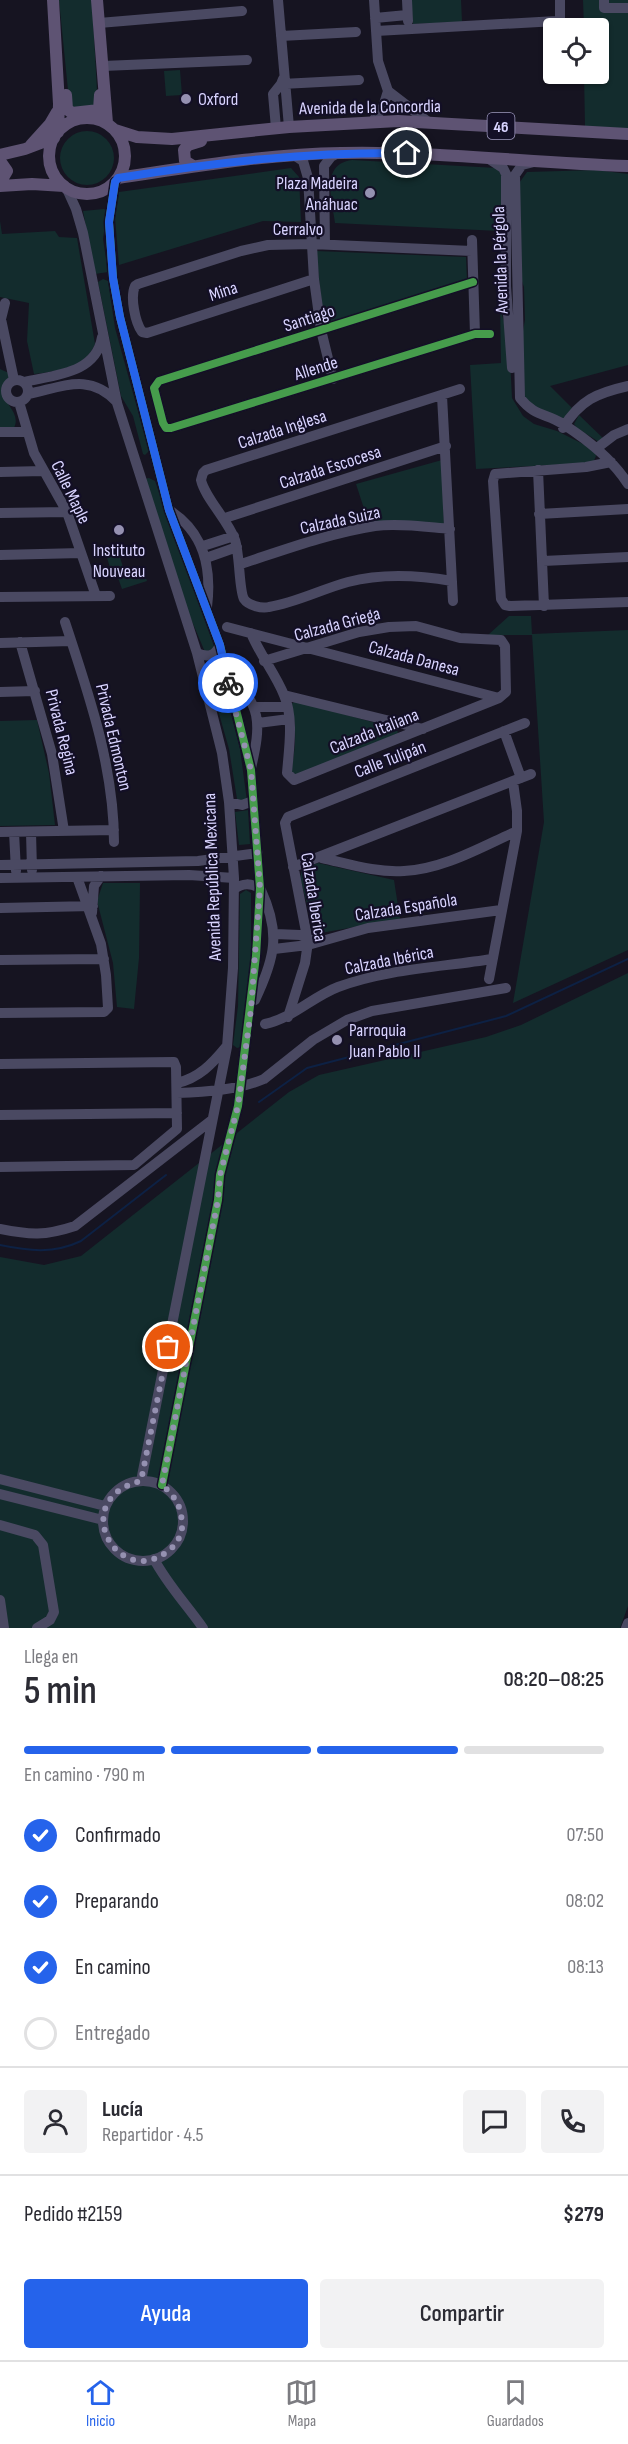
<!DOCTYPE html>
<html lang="es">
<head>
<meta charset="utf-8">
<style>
  body { margin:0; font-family:"Sofia Sans Condensed",sans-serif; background:#f2f2f3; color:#2b2b33; height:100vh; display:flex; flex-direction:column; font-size:22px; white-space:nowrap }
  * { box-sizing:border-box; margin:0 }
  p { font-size:20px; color:#7c7c81 }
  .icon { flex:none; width:33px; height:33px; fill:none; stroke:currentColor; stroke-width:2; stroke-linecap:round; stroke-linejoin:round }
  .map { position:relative; height:1628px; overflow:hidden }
  .panel { display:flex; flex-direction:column; background:#fff; flex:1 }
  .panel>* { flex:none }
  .fabs { position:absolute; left:543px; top:18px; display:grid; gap:12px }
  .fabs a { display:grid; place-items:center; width:66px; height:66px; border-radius:6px; background:#fff; box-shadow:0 2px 4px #0004; font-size:30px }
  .pin { position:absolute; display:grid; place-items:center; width:51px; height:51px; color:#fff; margin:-26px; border:3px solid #fff; border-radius:50%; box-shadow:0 2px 6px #0007 }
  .courier { position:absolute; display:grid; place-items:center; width:60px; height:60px; margin:-30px; border:4px solid #2563eb; border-radius:50%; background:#fff; color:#222; box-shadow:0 2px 8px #0007 }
  .overview em { font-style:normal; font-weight:600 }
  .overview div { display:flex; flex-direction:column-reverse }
  .overview { display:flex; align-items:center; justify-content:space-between; height:102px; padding:0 24px }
  h1 { font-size:39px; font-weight:600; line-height:45px }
  .bar { display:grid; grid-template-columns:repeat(4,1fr); gap:9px 6px; align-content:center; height:72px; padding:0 24px }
  .bar i { height:8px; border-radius:4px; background:#e1e1e2 }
  .bar .current { background:#2563eb }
  .bar p { grid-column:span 4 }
  .line { display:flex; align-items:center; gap:15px; padding:0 24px; border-top:2px solid #e1e1e2 }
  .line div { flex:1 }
  .round { display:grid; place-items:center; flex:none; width:63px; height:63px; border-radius:6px; background:#f2f2f3 }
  ol { padding:0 24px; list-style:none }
  li { display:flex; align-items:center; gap:18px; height:66px }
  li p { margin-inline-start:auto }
  li .icon { padding:6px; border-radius:50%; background:#2563eb; color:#fff; stroke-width:4 }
  li:last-child { color:#7c7c81 }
  li i { width:33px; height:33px; border:3px solid #e1e1e2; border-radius:50% }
  .action { display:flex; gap:12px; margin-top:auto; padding:12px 24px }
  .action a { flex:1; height:69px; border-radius:6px; background:#2563eb; color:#fff; font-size:24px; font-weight:600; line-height:69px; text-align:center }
  .action a+a { background:#f2f2f3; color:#2b2b33 }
  .dock { display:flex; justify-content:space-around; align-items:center; height:84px; border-top:2px solid #e1e1e2; background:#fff; font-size:16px; color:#7c7c81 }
  .dock a { display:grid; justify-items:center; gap:3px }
  .dock .current { color:#2563eb }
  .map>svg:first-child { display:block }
</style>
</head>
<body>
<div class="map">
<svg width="628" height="1628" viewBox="0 0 628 1628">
  <rect width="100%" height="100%" fill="#161421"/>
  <path fill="#132c2d" d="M59,0H92L98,109L70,110Z
    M411,0H461L462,22L413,24Z
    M583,0H628V129L585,126L584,74H598V28H584Z
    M180,70L182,95L166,96L164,71Z
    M60 158a27 27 0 1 1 54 0a27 27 0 1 1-54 0Z
    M352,160L497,168L505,180L502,315L509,339L512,398L523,416L534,424L557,431L595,450L596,456L593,463L476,469L470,365L501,363L499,231L335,223C332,200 320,164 352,160Z
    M291,168L299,177L301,222L263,221L119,265L115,218L119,192Z
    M596,170L628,174V365L550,386L572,408L565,420L535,411L524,398L521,342L525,320L524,287L519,273L517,186L527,172Z
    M104,209L107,211L103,239L108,272L95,274L83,211Z
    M0,221L2,234L55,231L59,237L77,238L95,344C85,369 57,371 34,374L27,341L29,303L0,297Z
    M316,251L466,257L467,281L324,324Z
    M103,279L108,281L115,328L149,451L145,455L143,454L133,416L121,396L98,282Z
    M0,369L11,374C9,377 5,383 4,387C0,404 22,411 14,428L0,429Z
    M579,415L605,440L599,442L577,428L574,424Z
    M442,460L444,525L369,524L356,484Z
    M149,478L155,481L215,649L205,652L188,612L144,479Z
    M117,548L123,567L111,571L105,551Z
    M142,566L147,581L122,589L117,575Z
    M509,616H531L532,634L628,630V950L513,1003L544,822L532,635H488Z
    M217,660L240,749L247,801L237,799L229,749L205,664Z
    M296,701L394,728L398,732L396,736L298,777L291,771C296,747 297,727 291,704Z
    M37,720L49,773L55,825L0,826V721Z
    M248,810L250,844L239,845L235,812Z
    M318,863L394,880L400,919L315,934L300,878L302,870Z
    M103,883H140L139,958L134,1009L117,1007L113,963L97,901Z
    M246,890L251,893V973L241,1047L237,1048L233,1045L238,1006L240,894Z
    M628,973V1606L620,1628H0V1257L44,1265L81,1256L289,1092L319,1075L486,1037L521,1025Z"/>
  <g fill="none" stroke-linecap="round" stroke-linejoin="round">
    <path stroke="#0d2144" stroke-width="2" d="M259,1102L307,1068L506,1016L628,959
      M0,1245C29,1251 54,1254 81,1241L166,1175"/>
    <path stroke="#4a4962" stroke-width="10" d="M278,0L289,127
      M374,0L378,61L388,91L427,121
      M407,0L408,21
      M604,0V8H628
      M375,18L407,15
      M99,23L242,11
      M376,31L557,21L560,18V0
      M281,36L356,32
      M103,66L247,60
      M282,84L359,80
      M373,121L383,107L388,91
      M276,128L273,94L281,84L283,79
      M294,155L303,161L308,178L314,279L321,330L333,379
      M486,157L503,168L506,174V286L512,368
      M534,162L522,165L515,175L520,398C535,417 546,413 563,424C588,440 612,459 628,484
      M115,182L109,222L113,278L120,317L169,510L220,645L251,770L260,888L256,956L238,1106L220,1175L218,1200L162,1485
      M66,187L76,209L83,233L117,403L197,653L222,753L229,802L234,878L233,968L227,1047L141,1481
      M472,240L475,334
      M325,245L324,166L331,157L338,153
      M314,279L147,333L142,332C135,322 130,297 135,286L138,284L241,251L268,245L311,244L472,251
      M473,282L159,381L154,388L163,423L166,428H171L475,334H490
      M5,303L1,319L14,380
      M6 391a11 11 0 1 1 22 0a11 11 0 1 1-22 0Z
      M24,382C54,375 96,374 102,337
      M28,394C63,387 89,372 117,402
      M442,396L453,601
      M19,402L34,453L67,512L96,596
      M563,428C580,400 597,393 628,386
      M0,432H26
      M597,448L614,435L628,429
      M611,462L586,467L495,474L493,481L501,599L505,605L510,606L628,602
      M538,470L544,606
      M0,472L43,471
      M169,510C204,532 212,567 207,607
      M0,513L67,512
      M539,514L628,509
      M225,518L446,446
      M203,546L234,536
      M0,555L81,553
      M206,558L237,547
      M543,561L628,557
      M241,564C284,550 330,533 375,526C400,523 426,527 450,529
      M452,581C417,575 383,573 348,582C322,589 295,603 269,607C261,609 248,605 244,599C239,591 240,555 235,540C228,520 205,498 201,480L203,473L206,470L460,389
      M0,597L110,596
      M65,622C88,692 114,766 114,842
      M227,627L499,698
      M251,633C260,655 275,673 284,695C294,718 289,748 287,773L294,780L499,698L506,692L505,646L501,640L460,638L416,626L389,627L359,632L264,661
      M20,642L52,754L64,831
      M0,643L71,641
      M197,653C208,658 215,656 220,645
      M226,673C263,703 261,725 251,768
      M0,692L35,691
      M284,695L423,729
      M256,707H287
      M258,723L289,719
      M504,731L521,778
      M229,802L242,805L253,801
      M0,832L114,830
      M14,832L16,871
      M31,832L32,870
      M322,858C349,864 377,873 404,871C444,869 481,847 517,831
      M0,865L198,861L258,853
      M293,867L531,774
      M0,878L189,875L234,878
      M234,889C243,883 250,883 260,888
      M0,908L93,906
      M92,913L94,886L101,876
      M275,934L300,935L313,940
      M274,949L308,945L368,928L501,910
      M0,960L104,959
      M489,979L517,831V811L513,782
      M255,1000C275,958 281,933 261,890
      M0,1013L104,1012L108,1008L106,975L101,944L77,877
      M288,1017L305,963L308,942L285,823L288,817L525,723
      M265,1024C293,1018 312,997 338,987C386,969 442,967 492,959
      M0,1064L174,1062L176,1067L177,1129L134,1165L0,1167
      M177,1083C199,1078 212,1064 226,1047
      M177,1093C205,1092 238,1090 264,1079L313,1040L347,1020L372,1011L506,988
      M0,1115L177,1113
      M0,1229C30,1235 45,1236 75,1226L212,1120
      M0,1479L105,1506
      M103 1521a40 40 0 1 1 80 0a40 40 0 1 1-80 0Z
      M0,1494L103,1520
      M0,1525L35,1535L43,1545L54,1612L50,1620L37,1628
      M154,1559C167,1584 187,1605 203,1628
      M0,1600L4,1628
      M626,1628L628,1623"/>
    <path stroke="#5e5373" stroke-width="12" d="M53,0L59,104L58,132
      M97,0L107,123
      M66,95L67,109L72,113L99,110L100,95
      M49 156a38 38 0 1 1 76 0a38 38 0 1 1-76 0Z
      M115,130L137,137L172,139L289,127L398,121L628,134
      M31,145L50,124L57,112
      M0,155L25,149L54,138
      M0,161L7,171L0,183
      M193,166L185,161L184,150L188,145L201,141
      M118,178C192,167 266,154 341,153C437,151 532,163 628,166
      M0,186L32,184L64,186"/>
    <g stroke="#130f26" stroke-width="11">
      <path id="cycleway" d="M115,182L109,222L113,278L120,317L169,510L220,645L251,770L260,888L256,956L238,1106L220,1175L218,1200L162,1485
        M473,282L159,381L154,388L163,423L166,428H171L475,334H490"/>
    </g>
    <use href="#cycleway" stroke="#469c4c" stroke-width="8"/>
  </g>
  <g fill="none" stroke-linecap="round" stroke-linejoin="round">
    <path stroke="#9591b1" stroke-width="6" stroke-dasharray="0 10.8" d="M168,1347L141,1481C66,1499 118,1591 168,1551C175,1546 181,1537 182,1528C182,1508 177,1498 162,1485L218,1200L220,1175L238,1106L251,1009L260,888L251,770L228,683"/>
    <path stroke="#2563eb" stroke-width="8" d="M228,683L220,645L169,510L120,317L113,278L109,222L115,182L118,178C216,162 308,152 407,153"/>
  </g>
  <g fill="#9591b1" stroke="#130f26" stroke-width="2">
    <circle cx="186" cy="99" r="6"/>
    <circle cx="370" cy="193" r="6"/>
    <circle cx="119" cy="530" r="6"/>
    <circle cx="337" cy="1040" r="6"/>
  </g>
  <g text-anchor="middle" stroke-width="4.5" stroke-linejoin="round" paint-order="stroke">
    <rect fill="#130f26" stroke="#9e99be" stroke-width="1.5" x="487.5" y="113" width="27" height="26" rx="4.5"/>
    <g font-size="16" font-weight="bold" fill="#d9d4ff">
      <text x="501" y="132">46</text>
    </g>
    <g font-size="18" fill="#d9d4ff" stroke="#130f26" text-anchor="start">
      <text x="198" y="105">Oxford</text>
      <text x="358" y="189" text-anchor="end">Plaza Madeira<tspan x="358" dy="21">Anáhuac</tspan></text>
      <text x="119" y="556" text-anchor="middle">Instituto<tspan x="119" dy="21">Nouveau</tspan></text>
      <text x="349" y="1036">Parroquia<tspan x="349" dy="21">Juan Pablo II</tspan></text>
    </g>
    <g font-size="18" fill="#d9d4ff" stroke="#130f26">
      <text transform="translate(370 107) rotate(-1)" y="6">Avenida de la Concordia</text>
      <text x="298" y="235">Cerralvo</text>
      <text transform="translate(500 260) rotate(-92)" y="6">Avenida la Pérgola</text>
      <text transform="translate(223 291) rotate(-18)" y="6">Mina</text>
      <text transform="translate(309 318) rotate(-18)" y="6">Santiago</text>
      <text transform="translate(316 368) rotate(-17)" y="6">Allende</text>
      <text transform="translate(282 429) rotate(-18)" y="6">Calzada Inglesa</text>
      <text transform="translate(330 467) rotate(-18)" y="6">Calzada Escocesa</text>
      <text transform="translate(71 492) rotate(64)" y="6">Calle Maple</text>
      <text transform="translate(340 520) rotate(-12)" y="6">Calzada Suiza</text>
      <text transform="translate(337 624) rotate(-15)" y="6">Calzada Griega</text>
      <text transform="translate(414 658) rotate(15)" y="6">Calzada Danesa</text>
      <text transform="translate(374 731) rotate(-22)" y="6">Calzada Italiana</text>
      <text transform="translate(62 732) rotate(76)" y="6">Privada Regina</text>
      <text transform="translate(114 737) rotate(77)" y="6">Privada Edmonton</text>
      <text transform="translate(390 759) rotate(-21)" y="6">Calle Tulipán</text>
      <text transform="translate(212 877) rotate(-92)" y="6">Avenida República Mexicana</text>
      <text transform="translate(314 897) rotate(81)" y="6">Calzada Iberica</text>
      <text transform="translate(406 907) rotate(-9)" y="6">Calzada Española</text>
      <text transform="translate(389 960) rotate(-11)" y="6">Calzada Ibérica</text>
    </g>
  </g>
</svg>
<div class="fabs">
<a><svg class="icon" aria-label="locate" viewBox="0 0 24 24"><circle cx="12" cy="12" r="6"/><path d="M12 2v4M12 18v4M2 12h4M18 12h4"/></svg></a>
</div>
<div class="pin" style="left:168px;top:1347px;background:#ea580c"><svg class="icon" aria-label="bag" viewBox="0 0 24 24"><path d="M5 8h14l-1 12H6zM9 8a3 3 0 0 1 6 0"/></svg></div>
<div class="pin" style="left:407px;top:153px;background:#1f2937"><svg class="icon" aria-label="home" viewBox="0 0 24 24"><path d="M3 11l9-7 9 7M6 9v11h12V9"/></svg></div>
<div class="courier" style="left:228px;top:683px"><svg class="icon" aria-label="bike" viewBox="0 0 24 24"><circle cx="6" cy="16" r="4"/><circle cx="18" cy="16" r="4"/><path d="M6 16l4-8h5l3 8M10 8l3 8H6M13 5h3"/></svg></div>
</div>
<section class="panel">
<div class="overview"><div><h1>5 min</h1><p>Llega en</p></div><em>08:20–08:25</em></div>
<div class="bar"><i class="current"></i><i class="current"></i><i class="current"></i><i></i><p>En camino · 790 m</p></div>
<ol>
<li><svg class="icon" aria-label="check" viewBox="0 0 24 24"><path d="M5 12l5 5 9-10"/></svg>Confirmado<p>07:50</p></li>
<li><svg class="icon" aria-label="check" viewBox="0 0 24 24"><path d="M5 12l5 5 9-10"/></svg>Preparando<p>08:02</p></li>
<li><svg class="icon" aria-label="check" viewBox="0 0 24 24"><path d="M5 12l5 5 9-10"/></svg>En camino<p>08:13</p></li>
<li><i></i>Entregado</li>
</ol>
<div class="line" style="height:108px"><a class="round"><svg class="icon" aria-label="person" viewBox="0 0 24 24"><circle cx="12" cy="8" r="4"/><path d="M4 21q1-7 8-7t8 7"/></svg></a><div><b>Lucía</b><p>Repartidor · 4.5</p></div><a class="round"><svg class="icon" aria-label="chat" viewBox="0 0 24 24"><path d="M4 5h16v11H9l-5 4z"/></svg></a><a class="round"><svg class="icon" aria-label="phone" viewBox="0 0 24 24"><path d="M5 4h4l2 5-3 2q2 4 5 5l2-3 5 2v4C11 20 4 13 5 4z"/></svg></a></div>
<div class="line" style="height:78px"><div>Pedido #2159</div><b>$279</b></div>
<div class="action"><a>Ayuda</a><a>Compartir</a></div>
</section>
<nav class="dock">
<a class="current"><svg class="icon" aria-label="home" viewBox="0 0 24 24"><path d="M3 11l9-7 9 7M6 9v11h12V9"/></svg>Inicio</a>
<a><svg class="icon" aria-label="map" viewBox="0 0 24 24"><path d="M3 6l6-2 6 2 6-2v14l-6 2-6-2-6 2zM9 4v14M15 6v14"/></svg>Mapa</a>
<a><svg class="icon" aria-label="saved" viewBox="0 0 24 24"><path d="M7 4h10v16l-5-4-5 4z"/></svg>Guardados</a>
</nav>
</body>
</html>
